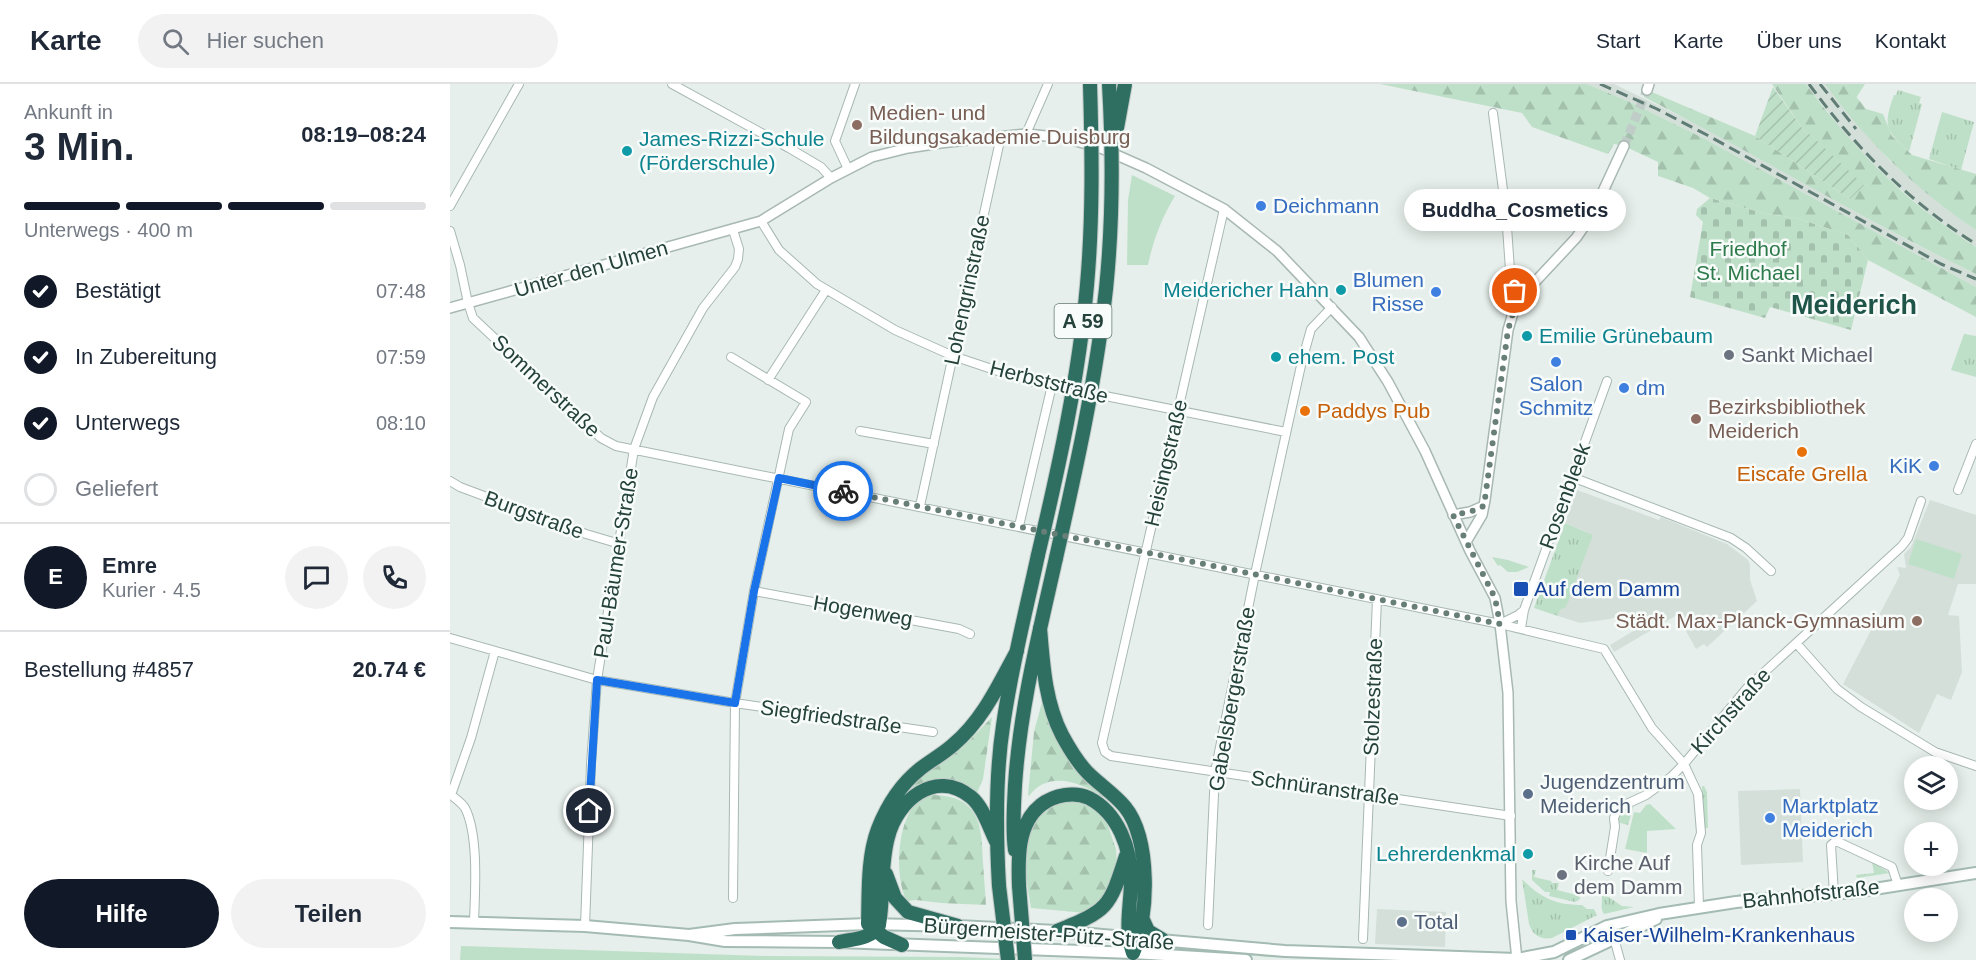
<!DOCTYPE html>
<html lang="de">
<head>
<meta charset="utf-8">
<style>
  body { margin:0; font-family:Helvetica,sans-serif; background:#f2f2f3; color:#1f2937; height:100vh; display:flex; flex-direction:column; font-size:22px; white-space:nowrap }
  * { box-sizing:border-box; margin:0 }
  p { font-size:20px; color:#747a83 }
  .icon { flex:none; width:33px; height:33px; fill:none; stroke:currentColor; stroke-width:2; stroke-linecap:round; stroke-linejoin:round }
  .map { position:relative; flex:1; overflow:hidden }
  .panel { display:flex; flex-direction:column; background:#fff; width:450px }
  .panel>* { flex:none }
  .controls { position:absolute; left:1454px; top:672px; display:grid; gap:12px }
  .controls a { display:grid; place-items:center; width:54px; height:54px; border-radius:50%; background:#fff; box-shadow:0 3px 15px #0003; font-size:30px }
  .pin { position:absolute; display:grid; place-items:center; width:51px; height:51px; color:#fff; margin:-26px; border:3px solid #fff; border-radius:50%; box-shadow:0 2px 6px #0007 }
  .courier { position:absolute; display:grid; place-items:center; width:60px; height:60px; margin:-30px; border:4px solid #1a73e8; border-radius:50%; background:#fff; color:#222; box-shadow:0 2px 8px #0007 }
  .bubble { position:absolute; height:42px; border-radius:21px; background:#fff; box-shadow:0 3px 15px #0003; font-size:20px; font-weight:600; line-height:42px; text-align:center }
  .overview em { font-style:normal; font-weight:600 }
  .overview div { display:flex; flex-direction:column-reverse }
  .overview { display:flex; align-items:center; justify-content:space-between; height:102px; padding:0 24px }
  h1 { font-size:39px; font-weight:600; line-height:45px }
  .bar { display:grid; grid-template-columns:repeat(4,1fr); gap:9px 6px; align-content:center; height:72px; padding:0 24px }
  .bar i { height:8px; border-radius:4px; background:#e0e1e3 }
  .bar .selected { background:#111827 }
  .bar p { grid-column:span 4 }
  .line { display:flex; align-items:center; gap:15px; padding:0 24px; border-top:2px solid #e0e1e3 }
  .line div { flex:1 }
  .round { display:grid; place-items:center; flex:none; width:63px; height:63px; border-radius:32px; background:#f2f2f3 }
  ol { padding:0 24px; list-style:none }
  li { display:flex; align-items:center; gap:18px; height:66px }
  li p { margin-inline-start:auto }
  li .icon { padding:6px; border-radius:50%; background:#111827; color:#fff; stroke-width:4 }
  li:last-child { color:#747a83 }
  li i { width:33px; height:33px; border:3px solid #e0e1e3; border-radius:50% }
  .button { display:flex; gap:12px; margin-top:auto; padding:12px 24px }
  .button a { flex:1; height:69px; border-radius:36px; background:#111827; color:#fff; font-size:24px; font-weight:600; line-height:69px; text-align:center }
  .button a+a { background:#f2f2f3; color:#1f2937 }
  header { display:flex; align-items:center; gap:36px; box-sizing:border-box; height:84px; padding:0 30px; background:#fff; border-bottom:2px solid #e0e1e3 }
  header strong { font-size:28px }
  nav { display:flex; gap:33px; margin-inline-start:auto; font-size:21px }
  .search { width:420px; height:54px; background:#f2f2f3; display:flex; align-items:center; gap:15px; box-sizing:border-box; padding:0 21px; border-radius:33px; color:#747a83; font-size:22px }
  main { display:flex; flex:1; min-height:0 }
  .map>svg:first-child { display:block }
</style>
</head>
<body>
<header>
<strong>Karte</strong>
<div class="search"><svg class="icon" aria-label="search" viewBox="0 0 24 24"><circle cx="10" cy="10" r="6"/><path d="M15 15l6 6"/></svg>Hier suchen</div>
<nav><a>Start</a><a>Karte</a><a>Über uns</a><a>Kontakt</a></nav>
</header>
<main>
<section class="panel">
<div class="overview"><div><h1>3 Min.</h1><p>Ankunft in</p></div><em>08:19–08:24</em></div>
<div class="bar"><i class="selected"></i><i class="selected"></i><i class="selected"></i><i></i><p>Unterwegs · 400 m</p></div>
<ol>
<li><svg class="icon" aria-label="check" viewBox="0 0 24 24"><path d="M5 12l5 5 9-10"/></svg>Bestätigt<p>07:48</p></li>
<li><svg class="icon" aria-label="check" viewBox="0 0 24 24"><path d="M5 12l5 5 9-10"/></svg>In Zubereitung<p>07:59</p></li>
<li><svg class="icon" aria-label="check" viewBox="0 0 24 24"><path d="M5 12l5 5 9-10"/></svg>Unterwegs<p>08:10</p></li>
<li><i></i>Geliefert</li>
</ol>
<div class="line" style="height:108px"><b class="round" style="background:#111827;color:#fff">E</b><div><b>Emre</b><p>Kurier · 4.5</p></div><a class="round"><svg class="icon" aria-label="chat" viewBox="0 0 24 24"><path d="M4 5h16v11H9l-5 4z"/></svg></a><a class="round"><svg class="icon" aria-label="phone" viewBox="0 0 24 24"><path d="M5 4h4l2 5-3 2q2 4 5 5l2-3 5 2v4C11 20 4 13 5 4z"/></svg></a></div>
<div class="line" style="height:78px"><div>Bestellung #4857</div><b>20.74 €</b></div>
<div class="button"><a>Hilfe</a><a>Teilen</a></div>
</section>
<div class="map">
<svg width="1526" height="876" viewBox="0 0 1526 876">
  <defs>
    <pattern id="grass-tufts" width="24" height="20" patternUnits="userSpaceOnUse" patternTransform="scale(1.5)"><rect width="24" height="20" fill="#bfe0c8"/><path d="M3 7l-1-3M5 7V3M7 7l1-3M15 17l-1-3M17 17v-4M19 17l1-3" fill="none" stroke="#a4c1ad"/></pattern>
    <pattern id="forest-firs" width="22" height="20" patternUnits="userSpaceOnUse" patternTransform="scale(1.5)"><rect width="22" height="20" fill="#bfe0c8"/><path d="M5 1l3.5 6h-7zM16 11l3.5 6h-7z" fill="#a4c1ad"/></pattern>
    <pattern id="cemetery-stones" width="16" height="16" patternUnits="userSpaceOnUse" patternTransform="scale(1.5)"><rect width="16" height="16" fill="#bfe0c8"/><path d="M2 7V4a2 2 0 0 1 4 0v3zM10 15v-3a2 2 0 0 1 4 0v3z" fill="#a4c1ad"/></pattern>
    <pattern id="garden-furrows" width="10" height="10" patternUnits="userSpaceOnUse" patternTransform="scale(1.5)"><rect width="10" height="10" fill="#bfe0c8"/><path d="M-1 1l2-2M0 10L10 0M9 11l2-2" fill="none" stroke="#a4c1ad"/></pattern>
  </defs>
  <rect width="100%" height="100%" fill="#e6efeb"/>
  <path fill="#d4dfda" d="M1137,0H1164L1259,46L1459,157L1526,190V203L1255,55L1180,18Z
    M1356,0H1375L1388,17L1440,77L1492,122L1526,146V163L1486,136L1432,89L1404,62Z
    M1127,406L1209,436L1211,433L1277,460L1298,476L1300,481V496L1307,517L1257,563L1254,560L1246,565L1227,531L1164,568L1160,561L1190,543L1181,528L1160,535L1130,539L1108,532L1137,448L1115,439Z
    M1480,416L1526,431V500H1508L1498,531L1509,532L1512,588L1501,616L1487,610L1469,649L1393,600L1450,491L1447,483L1456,484L1454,470L1461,463Z
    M1350,705L1353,778L1291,781L1288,707Z
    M927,825L996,828L995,863L925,860Z"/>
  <path fill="url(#grass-tufts)" d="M1448,6L1471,13L1469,19L1472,20L1459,68C1435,46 1433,42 1444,11H1446Z
    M1492,28L1524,38L1511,86L1479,75Z
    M1514,250L1526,252V293L1501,286Z
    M1115,439L1143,451L1116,523L1110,526L1108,532L1084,524Z
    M1042,473L1058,476L1079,483L1067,488H1058L1050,481L1048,482Z
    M1252,702H1254L1257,708L1258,744H1253Z
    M1180,722L1183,723L1178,741L1167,738L1169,729Z
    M1422,778L1440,789L1407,794L1406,791L1424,789Z
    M1082,786H1086L1084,793L1101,797L1102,799H1109L1107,806L1127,811V809H1129L1130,815L1125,818L1099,812L1100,808H1095L1082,796Z
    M1072,795C1089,813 1107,822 1132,821L1137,825H1144L1147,831L1102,854C1090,856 1083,851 1079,840Z
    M1375,803L1376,804L1286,813L1289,810Z
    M1151,808L1172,822L1184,823L1154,830C1149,823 1154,816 1151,808Z
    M719,861L800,869L887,873V876L818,873L719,864Z"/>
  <path fill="url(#forest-firs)" d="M930,0H1137L1180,18L1255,55L1526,203V233L1418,176L1398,151L1346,134L1316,130L1260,114L1243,104L1208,92V78L1174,62L1164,60L1158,70L1082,43L1072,29Z
    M1322,0H1356C1403,65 1458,120 1526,163V190C1413,136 1306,70 1194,13L1197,6L1305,52L1400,115L1413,101L1361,51L1355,48Z
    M1375,0H1396L1416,25L1433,30L1442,52L1462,71L1526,90V146C1467,107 1416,57 1375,0Z
    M592,618L612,664L654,711L653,713C630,698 598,686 579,712L578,711L584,648Z
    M542,633L533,695L527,709C504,695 483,695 459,705L481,684L520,656Z
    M483,711C529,712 532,740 533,779C534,793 535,807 536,821L491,819L466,816L457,817C444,795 447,738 466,720C471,715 477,713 483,711Z
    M628,716L639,720L651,729L657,739L666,765L667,780L654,815L636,829L581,824C576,792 562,732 605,718C612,716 621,716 628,716Z"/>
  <path fill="url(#cemetery-stones)" d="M1260,114L1316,130L1346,134L1398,151L1418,176L1401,246L1320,223L1315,234L1240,213L1253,138L1246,131L1247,125Z"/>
  <path fill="#bfe0c8" d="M1396,0H1415L1406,14Z
    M682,91L725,112C712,133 703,157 698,181H677L678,116Z
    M1466,455L1512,470L1504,495L1458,480Z
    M1200,720L1226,745L1197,747V769L1175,765L1184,728L1190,729L1196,721Z
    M11,862L316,872L513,873L581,876H10Z"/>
  <path fill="url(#garden-furrows)" d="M1323,3L1355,48L1361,51L1414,101L1400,115L1305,52Z"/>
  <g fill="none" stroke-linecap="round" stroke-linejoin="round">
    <path stroke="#bfccc8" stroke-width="9" stroke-dasharray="9 4.5" stroke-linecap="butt" d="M1174,62L1197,6"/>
    <g stroke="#a8b8b2" stroke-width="10">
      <path id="minor" d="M222,0L339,64L371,83L381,94
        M1043,29L1056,129L1061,200L1065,207L1071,213
        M576,50L598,0
        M398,85L385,57L405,0
        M0,122L69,0
        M774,125L652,659L655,668L661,672L1061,732
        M311,137L329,166L367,200L445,246L503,272L575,296L836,348
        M0,147L10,181L18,219L23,234L151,354L166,362L1050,540L1154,565L1202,644L1234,680L1248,710L1251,749L1247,761L1249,823
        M281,273L356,318L339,345L304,507L285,619L283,814
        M318,296L376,206
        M410,347L484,360
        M1122,393L1281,454L1296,464L1321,487
        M0,397L10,403L136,450L170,460
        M1508,406L1526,360
        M470,422L551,52
        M569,442L602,301
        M304,507L509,545L520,550
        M1050,540L1068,531L1074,526
        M1071,544L1074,526L1157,297
        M0,554L147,596L285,619L483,648
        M1347,560L1387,605L1411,623L1485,668L1526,682
        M1158,787L1165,743L1164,734L1168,724L1196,711L1221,693L1234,680L1297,604L1452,462L1458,454L1471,417
        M1384,810L1381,761L1386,757L1442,783L1448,801
        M24,838C25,808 29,751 15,724C12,719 6,715 1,711L21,654L45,567
        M758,841L765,688L805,490L852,277L861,245L882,223
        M135,842L141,680L147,596L184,365L203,313L253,224L285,183L288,175L289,165L283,146
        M1164,854L1170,876
        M913,855L927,515"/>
    </g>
    <g stroke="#a8b8b2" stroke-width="12">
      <path id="tertiary" d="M1197,6L1199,0
        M0,224L311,137L381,94L422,73L458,64L490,59L576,50L616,54L653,65L696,84L774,125L827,167L909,253L938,298L975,367L1020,467L1045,514L1050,540L1058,609L1061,817L1067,876
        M1003,431L1020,428L1034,422
        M1016,458L1032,431L1035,416L1058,246L1063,229L1071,213L1126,154L1142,131L1174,62"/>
    </g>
    <g stroke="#a4bbb3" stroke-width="14">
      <path id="secondary" d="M0,838L135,842L239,851L275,857L389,858L683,869L796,876
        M239,851L285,845L418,840L508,842L607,847L835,867L1067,875L1104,868L1157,842L1209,830L1286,818L1405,808L1526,789
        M1119,876L1206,835"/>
    </g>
    <g stroke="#c2cac8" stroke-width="16">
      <path id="motorway" d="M590,544C593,580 595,618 612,651C620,666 629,681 641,692C653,703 665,711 675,723C701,755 699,834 683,869
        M565,766C562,745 564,722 565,701C570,624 589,550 606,474
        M436,790L445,814L458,828L508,842
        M549,802C546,749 545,694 553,642C561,584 576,527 588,471
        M569,802C568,774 567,740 591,721C604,711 624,707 639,714C668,729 681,764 681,796C681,823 674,842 683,869
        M693,836L698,847L713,856
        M607,847C658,826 659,825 676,772
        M389,858C403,855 422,855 429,841C434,812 430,782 438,753C447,717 485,684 521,713C533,723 539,743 546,757
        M452,861L434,853L418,840C419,810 417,774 428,745C437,722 450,701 470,685C480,677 493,670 503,661C533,636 549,600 567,567"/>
    </g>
    <use href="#minor" stroke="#fff" stroke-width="8"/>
    <use href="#tertiary" stroke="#fff" stroke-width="9"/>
    <use href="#secondary" stroke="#fff" stroke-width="10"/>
    <use href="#motorway" stroke="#2f6f62" stroke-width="14"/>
    <path stroke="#5f7d75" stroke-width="3" stroke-dasharray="12 6" stroke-linecap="butt" d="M1150,0L1207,25L1257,51L1491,180L1526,195
      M1359,0C1405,63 1460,119 1526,160
      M1370,0L1406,45"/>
    <g stroke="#c2cac8" stroke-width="16" stroke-linecap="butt">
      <path id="motorway-bridge" d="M667,44L675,0
        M588,471C609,382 629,292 637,201C643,134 642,67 640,0
        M606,474C626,385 646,296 656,205C663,137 663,68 659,0
        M549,802L558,876
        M569,802L575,876"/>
    </g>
    <use href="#motorway-bridge" stroke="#2f6f62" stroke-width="14"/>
  </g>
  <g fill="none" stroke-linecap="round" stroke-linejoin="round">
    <path stroke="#687f78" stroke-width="6" stroke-dasharray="0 10.8" d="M393,407L1050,540L1045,514L1003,431L1020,428L1034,422L1058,246L1063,229L1071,213L1065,207"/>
    <path stroke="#1a73e8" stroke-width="8" d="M139,727L147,596L285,619L304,507L329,394L393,407"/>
  </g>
  <g fill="#8d6e63" stroke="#f7fbf9" stroke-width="2">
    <circle cx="407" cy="41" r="6"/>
    <circle cx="1246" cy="335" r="6"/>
    <circle cx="1467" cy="537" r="6"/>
  </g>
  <g fill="#0f9aa8" stroke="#f7fbf9" stroke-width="2">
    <circle cx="177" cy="67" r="6"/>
    <circle cx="891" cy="206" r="6"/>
    <circle cx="1077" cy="252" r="6"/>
    <circle cx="826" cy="273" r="6"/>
    <circle cx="1078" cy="770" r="6"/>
  </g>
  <g fill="#3f7fe0" stroke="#f7fbf9" stroke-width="2">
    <circle cx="811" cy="122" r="6"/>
    <circle cx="986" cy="208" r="6"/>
    <circle cx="1106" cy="278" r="6"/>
    <circle cx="1174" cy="304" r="6"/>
    <circle cx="1484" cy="382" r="6"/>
    <circle cx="1320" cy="734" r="6"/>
  </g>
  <g fill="#6b7280" stroke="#f7fbf9" stroke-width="2">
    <circle cx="1279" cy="271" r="6"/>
    <circle cx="1112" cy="791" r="6"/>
  </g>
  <g fill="#e8710a" stroke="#f7fbf9" stroke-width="2">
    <circle cx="855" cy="327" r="6"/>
    <circle cx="1352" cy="368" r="6"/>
  </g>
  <g fill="#1a4fb4" stroke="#f7fbf9" stroke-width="2">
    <rect x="1063" y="497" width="16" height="16" rx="3"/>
    <rect x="1115" y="845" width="12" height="12" rx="3"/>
  </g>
  <g fill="#5c6f8a" stroke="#f7fbf9" stroke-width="2">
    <circle cx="1078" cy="710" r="6"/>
    <circle cx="952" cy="838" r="6"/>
  </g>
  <g text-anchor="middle" stroke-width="5" stroke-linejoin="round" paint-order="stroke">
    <rect fill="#f7fbf9" stroke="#637a73" stroke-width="1.5" x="604.5" y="220" width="57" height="34" rx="4.5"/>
    <g font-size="20" font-weight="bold" fill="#24423a">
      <text x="633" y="244">A 59</text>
    </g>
    <g font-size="21" fill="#785e54" stroke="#f7fbf9" text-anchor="start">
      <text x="419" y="36">Medien- und<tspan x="419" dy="24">Bildungsakademie Duisburg</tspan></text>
      <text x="1258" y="330">Bezirksbibliothek<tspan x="1258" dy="24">Meiderich</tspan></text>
      <text x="1455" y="544" text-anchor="end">Städt. Max-Planck-Gymnasium</text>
    </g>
    <g font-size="21" fill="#0d838f" stroke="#f7fbf9" text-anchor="start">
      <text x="189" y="62">James-Rizzi-Schule<tspan x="189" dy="24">(Förderschule)</tspan></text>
      <text x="879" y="213" text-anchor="end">Meidericher Hahn</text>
      <text x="1089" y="259">Emilie Grünebaum</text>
      <text x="838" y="280">ehem. Post</text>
      <text x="1066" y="777" text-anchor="end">Lehrerdenkmal</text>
    </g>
    <g font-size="21" fill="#366cbe" stroke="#f7fbf9" text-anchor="start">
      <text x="823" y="129">Deichmann</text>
      <text x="974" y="203" text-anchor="end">Blumen<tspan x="974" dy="24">Risse</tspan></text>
      <text x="1106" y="307" text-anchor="middle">Salon<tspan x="1106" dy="24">Schmitz</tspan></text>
      <text x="1186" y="311">dm</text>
      <text x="1472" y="389" text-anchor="end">KiK</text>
      <text x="1332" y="729">Marktplatz<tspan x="1332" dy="24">Meiderich</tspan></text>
    </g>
    <g font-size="21" fill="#2d7a4b" stroke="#f7fbf9">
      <text x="1298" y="172">Friedhof<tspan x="1298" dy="24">St. Michael</tspan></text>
    </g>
    <g font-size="21" fill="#24423a" stroke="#f7fbf9">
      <text transform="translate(141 185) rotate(-16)" y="7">Unter den Ulmen</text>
      <text transform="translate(517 206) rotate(-78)" y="7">Lohengrinstraße</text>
      <text transform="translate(599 298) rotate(14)" y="7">Herbststraße</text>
      <text transform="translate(96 302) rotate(43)" y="7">Sommerstraße</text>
      <text transform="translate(716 379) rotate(-77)" y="7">Heisingstraße</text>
      <text transform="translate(1115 412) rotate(-70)" y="7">Rosenbleek</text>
      <text transform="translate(84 431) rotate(20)" y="7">Burgstraße</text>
      <text transform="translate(166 479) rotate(-81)" y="7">Paul-Bäumer-Straße</text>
      <text transform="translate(413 527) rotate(10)" y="7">Hogenweg</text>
      <text transform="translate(923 613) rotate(-88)" y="7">Stolzestraße</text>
      <text transform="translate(782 615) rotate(-80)" y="7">Gabelsbergerstraße</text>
      <text transform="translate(1281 627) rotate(-48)" y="7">Kirchstraße</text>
      <text transform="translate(381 633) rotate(8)" y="7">Siegfriedstraße</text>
      <text transform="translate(875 704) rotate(8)" y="7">Schnüranstraße</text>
      <text transform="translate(1361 810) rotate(-6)" y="7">Bahnhofstraße</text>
      <text transform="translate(599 850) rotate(4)" y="7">Bürgermeister-Pütz-Straße</text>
    </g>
    <g font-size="21" fill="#5b616d" stroke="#f7fbf9" text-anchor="start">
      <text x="1291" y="278">Sankt Michael</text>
      <text x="1124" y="786">Kirche Auf<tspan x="1124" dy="24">dem Damm</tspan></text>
    </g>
    <g font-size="21" fill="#c56008" stroke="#f7fbf9" text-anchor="start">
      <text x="867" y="334">Paddys Pub</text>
      <text x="1352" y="397" text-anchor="middle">Eiscafe Grella</text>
    </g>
    <g font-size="21" fill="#164399" stroke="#f7fbf9" text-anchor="start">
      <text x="1084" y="512">Auf dem Damm</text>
      <text x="1133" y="858">Kaiser-Wilhelm-Krankenhaus</text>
    </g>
    <g font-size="21" fill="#4e5e75" stroke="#f7fbf9" text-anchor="start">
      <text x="1090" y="705">Jugendzentrum<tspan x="1090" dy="24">Meiderich</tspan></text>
      <text x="964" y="845">Total</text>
    </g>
    <g font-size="27" font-weight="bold" fill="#1f5548" stroke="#f7fbf9">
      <text x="1404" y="230">Meiderich</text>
    </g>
  </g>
</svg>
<div class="controls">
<a><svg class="icon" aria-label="layers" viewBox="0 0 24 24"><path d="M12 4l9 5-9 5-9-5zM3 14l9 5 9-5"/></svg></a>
<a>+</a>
<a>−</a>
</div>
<div class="pin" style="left:1065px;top:207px;background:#ea580c"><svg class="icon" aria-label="bag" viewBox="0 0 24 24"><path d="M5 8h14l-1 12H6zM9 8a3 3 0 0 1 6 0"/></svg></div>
<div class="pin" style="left:139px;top:727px;background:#1f2937"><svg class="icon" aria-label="home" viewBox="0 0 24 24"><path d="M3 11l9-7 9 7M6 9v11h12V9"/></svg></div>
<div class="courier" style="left:393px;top:407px"><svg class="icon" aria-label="bike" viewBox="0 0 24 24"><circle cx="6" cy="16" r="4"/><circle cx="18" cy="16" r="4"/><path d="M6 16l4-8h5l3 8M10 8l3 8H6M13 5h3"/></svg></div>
<div class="bubble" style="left:954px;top:105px;width:222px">Buddha_Cosmetics</div>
</div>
</main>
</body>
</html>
